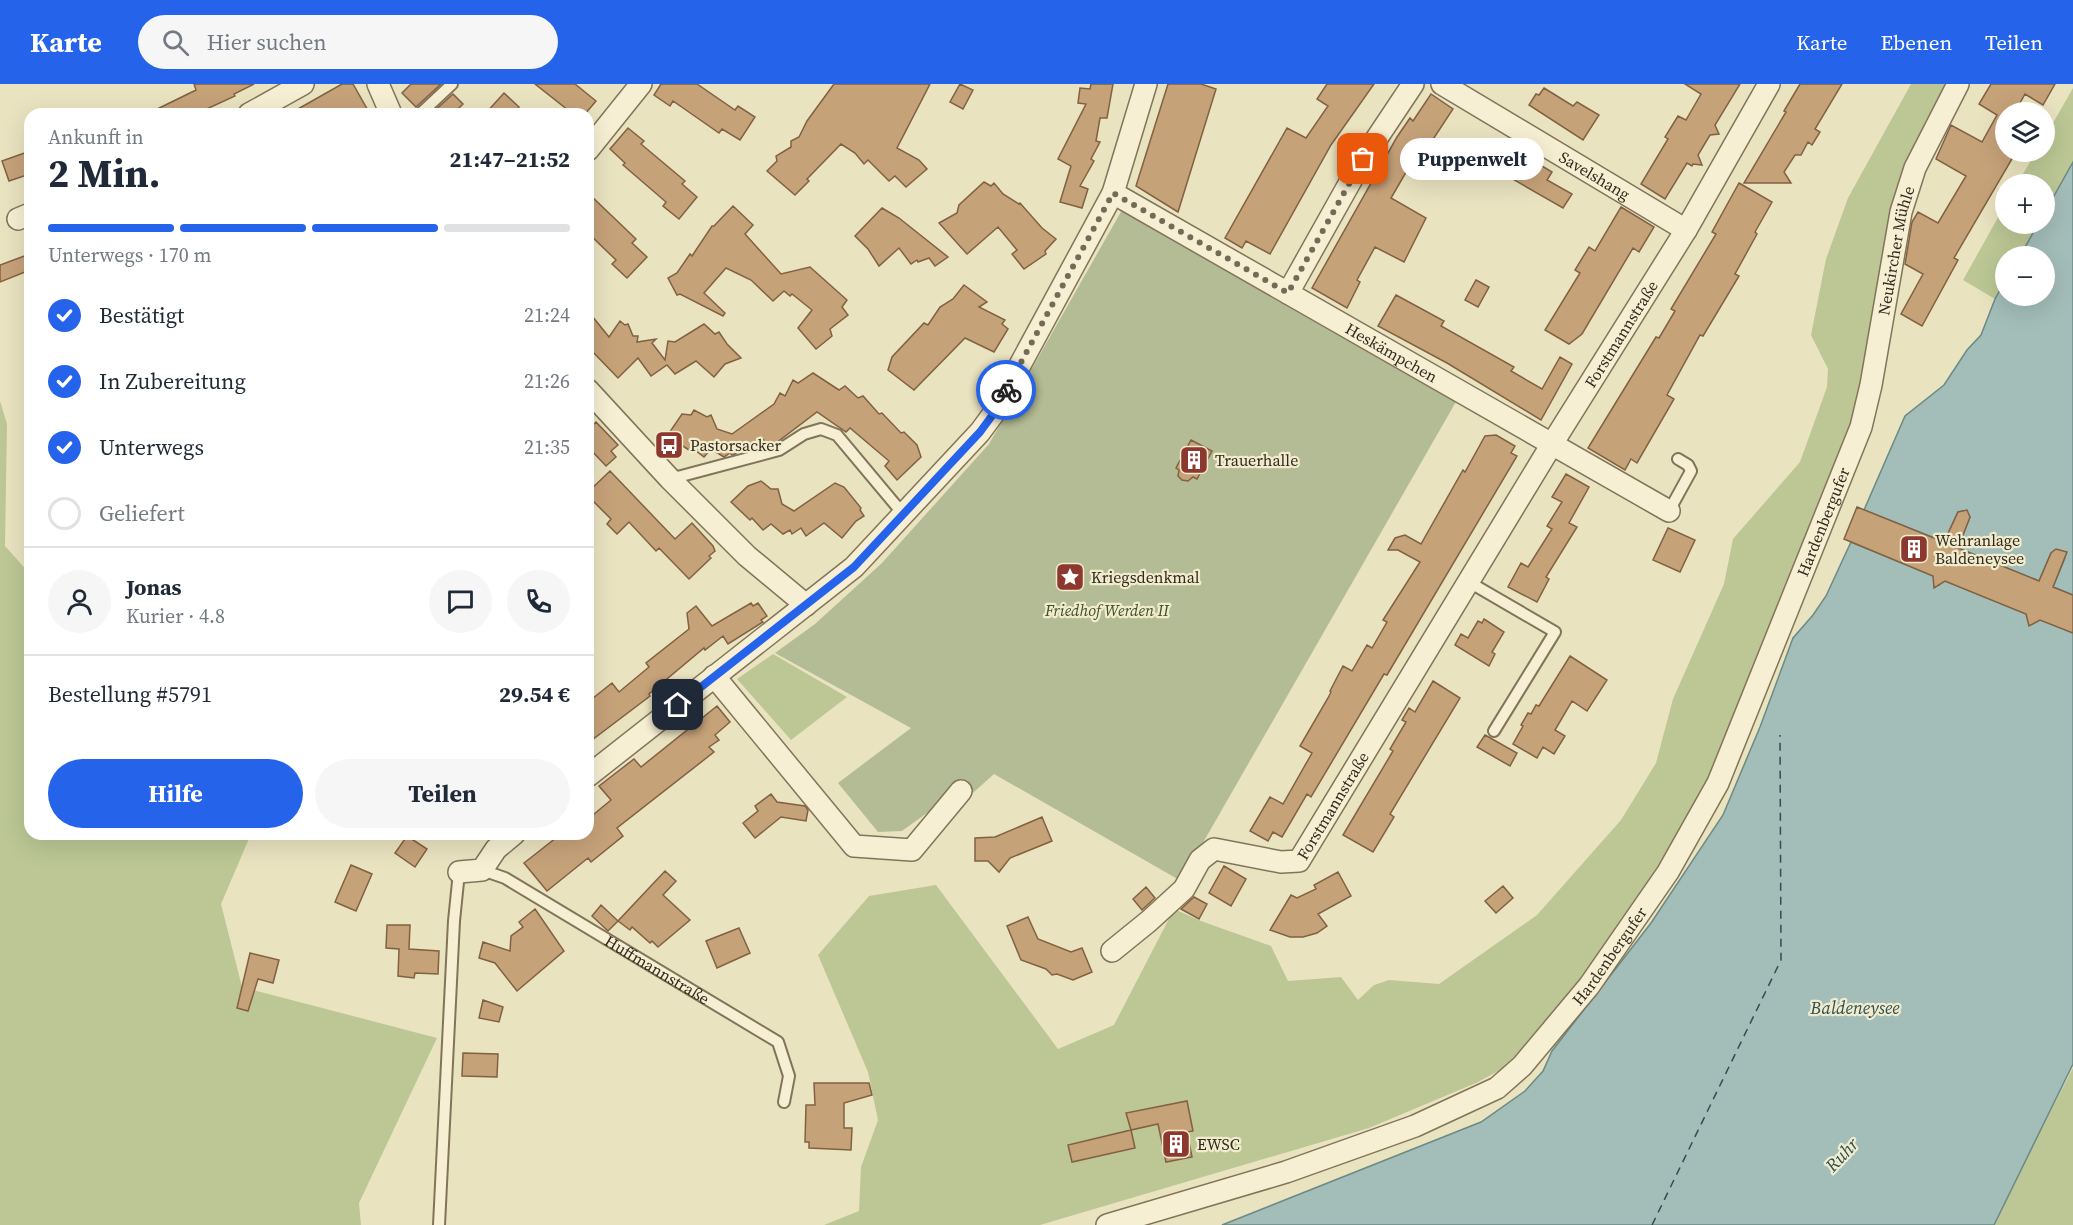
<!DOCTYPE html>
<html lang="de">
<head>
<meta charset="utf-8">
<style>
  body { margin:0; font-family:"Source Serif 4",serif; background:#f6f6f7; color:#1f2937; height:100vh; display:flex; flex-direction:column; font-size:22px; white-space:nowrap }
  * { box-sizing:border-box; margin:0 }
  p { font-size:20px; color:#747a83 }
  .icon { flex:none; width:33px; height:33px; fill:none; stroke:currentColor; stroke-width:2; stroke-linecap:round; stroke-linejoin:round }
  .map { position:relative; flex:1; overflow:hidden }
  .sheet { position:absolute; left:24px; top:24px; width:570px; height:732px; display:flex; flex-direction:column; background:#fff; border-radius:18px; box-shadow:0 6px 24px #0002 }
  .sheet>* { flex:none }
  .buttons { position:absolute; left:1995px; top:18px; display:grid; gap:12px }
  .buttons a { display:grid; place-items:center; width:60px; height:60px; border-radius:50%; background:#fff; box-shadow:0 6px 24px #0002; font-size:30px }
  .pin { position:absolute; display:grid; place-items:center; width:51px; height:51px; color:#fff; margin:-26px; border-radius:12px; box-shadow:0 3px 9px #0006 }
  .courier { position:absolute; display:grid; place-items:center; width:60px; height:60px; margin:-30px; border:4px solid #2563eb; border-radius:50%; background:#fff; color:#222; box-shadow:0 2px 8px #0007 }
  .bubble { position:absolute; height:42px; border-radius:21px; background:#fff; box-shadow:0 6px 24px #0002; font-size:20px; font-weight:700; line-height:42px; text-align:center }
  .head em { font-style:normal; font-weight:700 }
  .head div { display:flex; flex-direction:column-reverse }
  .head { display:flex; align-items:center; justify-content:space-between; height:102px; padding:0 24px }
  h1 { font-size:39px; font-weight:700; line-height:45px }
  .bar { display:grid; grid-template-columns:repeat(4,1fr); gap:9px 6px; align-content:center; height:72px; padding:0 24px }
  .bar i { height:8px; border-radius:4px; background:#e0e1e3 }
  .bar .on { background:#2563eb }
  .bar p { grid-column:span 4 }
  .line { display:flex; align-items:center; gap:15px; padding:0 24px; border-top:2px solid #e0e1e3 }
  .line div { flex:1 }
  .round { display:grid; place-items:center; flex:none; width:63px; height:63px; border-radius:32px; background:#f6f6f7 }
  ol { padding:0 24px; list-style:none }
  li { display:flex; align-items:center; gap:18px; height:66px }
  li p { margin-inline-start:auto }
  li .icon { padding:6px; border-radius:50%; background:#2563eb; color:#fff; stroke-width:4 }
  li:last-child { color:#747a83 }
  li i { width:33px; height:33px; border:3px solid #e0e1e3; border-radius:50% }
  .primary-button { display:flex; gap:12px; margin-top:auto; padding:12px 24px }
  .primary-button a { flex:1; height:69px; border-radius:36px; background:#2563eb; color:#fff; font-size:24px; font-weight:700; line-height:69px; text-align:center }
  .primary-button a+a { background:#f6f6f7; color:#1f2937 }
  header { display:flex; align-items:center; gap:36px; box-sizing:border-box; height:84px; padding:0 30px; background:#2563eb; color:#fff }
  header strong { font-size:28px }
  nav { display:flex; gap:33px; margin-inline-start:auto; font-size:21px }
  .search { width:420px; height:54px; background:#f6f6f7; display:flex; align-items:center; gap:15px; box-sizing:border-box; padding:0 21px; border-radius:33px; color:#747a83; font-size:22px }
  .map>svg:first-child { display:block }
</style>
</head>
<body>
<header>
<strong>Karte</strong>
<div class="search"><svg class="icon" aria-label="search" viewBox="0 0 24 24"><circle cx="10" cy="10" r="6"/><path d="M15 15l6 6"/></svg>Hier suchen</div>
<nav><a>Karte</a><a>Ebenen</a><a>Teilen</a></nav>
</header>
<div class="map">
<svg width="2073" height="1141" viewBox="0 0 2073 1141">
  <rect width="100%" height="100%" fill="#eae3c0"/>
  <path fill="#bcc795" d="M1911,0H1947L1905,82L1857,331L1787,500L1711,693L1661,788L1585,893L1504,984L1476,999L1369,1044L1040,1141H824L859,1127L861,1083L878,1036L868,988L818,871L869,812L936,801L1058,965L1114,941L1174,825L1201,837L1271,862L1288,897L1341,893L1358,916L1374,901L1389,896L1439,900L1537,831L1621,736L1656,679L1673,615L1724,500L1733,455L1800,378L1827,303L1828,285L1811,251L1826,175L1848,114Z
    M2073,4V78L2045,128L2044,100H2017L2036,68H2044L2045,53Z
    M2005,121L2006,140H2038L2019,172H2006L2005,197L1995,215L1963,196Z
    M0,317L7,340L5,462L30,490V750H251L221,820L242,903L437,954L359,1119L361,1141H0Z
    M773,570L847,613L791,656L737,595Z
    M2073,984V1141H1992Z"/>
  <path fill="#b3bc94" d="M1122,126L1457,316L1181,797L994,690L965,716L956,708L902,747L878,748L838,699L911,644L775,569L815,540L882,479L989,360Z"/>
  <path fill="#a3bdb8" stroke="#6b8a86" stroke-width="1.5" d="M2073,78V511L2053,503L2065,474L2064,469L2056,466L2051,469L2039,497L1958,464L1970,433L1963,427L1958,428L1944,458L1864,426L1905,332L1944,301L1967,266L1981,251L1995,215L2005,197L2006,212H2044V172H2020L2038,140H2044L2045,128Z
    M1851,458L1934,492L1936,501H1939L1943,496L2027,530L2030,540L2039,535L2073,549V980L1994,1141H1222L1481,1038L1525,1007L1543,987L1552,967L1651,839L1723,731L1760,643L1793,554L1813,531L1826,512Z"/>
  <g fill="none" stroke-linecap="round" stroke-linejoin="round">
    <path stroke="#2d5052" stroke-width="1.5" stroke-dasharray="8 6" stroke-linecap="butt" d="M1652,1141L1781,876L1780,651"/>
  </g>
  <path fill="#c6a279" stroke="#806141" stroke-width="1.5" d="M194,0H254L234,10L235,12L196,30H147L196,6Z
    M342,0H353L370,30H289Z
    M411,0H441L416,23L402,9Z
    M535,0H575L596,17L585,30H573Z
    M661,0H697L735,26L738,22L755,33L740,56L722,45L719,49L673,17L670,22L654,11Z
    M834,0H930L897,64L919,76L927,85L906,103L895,92L889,97L868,76L864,80L855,69L841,60L807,95L809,97L795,111L767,87L777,77L776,72L791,63V57L799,53L807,37Z
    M960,0L973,6L963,25L950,18Z
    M1091,0H1113L1107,34H1100L1096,57L1100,58L1091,75L1094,77L1080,102L1088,105L1082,124L1060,118L1071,82L1058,75L1086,20L1078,19L1080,4L1090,5Z
    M1168,0H1201L1216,5L1178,128L1136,102Z
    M1327,0H1374L1331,61L1270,170L1246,157L1242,164L1225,154L1287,44L1306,54L1328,22L1317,15Z
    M1685,0H1740L1715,41L1719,50L1710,51L1698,71L1702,81L1693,80L1692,82L1687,79L1665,115L1641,100L1668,55L1665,53L1678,32L1686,36L1701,10Z
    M1800,0H1842L1815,45L1820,48L1812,61L1808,58L1801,71H1795L1784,88L1791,99H1744L1786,28L1784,27Z
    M1991,0H2055L2043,21L2025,10L2015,28H2006V68H2016L1954,174L1958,176L1922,242L1901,230L1923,190L1905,180L1912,138L1918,128L1938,139L1966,92L1936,75L1951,41L1982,58L1997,31L1979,20Z
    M1544,4L1573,22L1577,18L1599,31L1583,56L1529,21L1536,10L1539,11Z
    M504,9L519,23L512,30H485Z
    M453,10L463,20L453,30H431Z
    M1431,10L1453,25L1430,60L1426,57L1416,71L1391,114L1426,134L1404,178L1375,163L1357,196L1360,198L1347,224L1312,204L1397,53L1410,34L1413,37Z
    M628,44L644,57L641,60L685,97L682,100L697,113L679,135L663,122L666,118L623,81L625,79L610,65Z
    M1504,59L1552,88L1547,96L1572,110L1563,124L1490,82Z
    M30,67V90L9,97L2,77Z
    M984,98L991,102L994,99L1003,110L1019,120L1020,119L1042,144L1056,155L1045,167L1046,170L1024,185L1012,170L1017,166L998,143L967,170L939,139L957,129L959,121Z
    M1739,99L1772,118L1755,148L1757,150L1735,190L1739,192L1703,252L1700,251L1667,311L1674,315L1637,379L1631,375L1625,386L1588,364L1656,253L1659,254L1675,227L1671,225L1716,150L1712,148Z
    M588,109L636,155L632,159L647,173L627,194L612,180L616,176L588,149Z
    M733,122L753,141L745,150L781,190L810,183L847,216L842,223L848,231L830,245L832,252L816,265L798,244L812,226L792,210L790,212L784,207L773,217L751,196L726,184L704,209L725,229L723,232L680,210L677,211L668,194L677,189L690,170L692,172L712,142H714Z
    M1621,123L1654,143L1639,168L1633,164L1582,250L1569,260L1545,246L1580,189L1575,186L1589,163L1595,167Z
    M882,124L899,134L948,173L935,182L929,174L918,178L917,176L911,180L899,164L879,182L868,165L855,152Z
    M27,171L30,186L0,198V181Z
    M1476,196L1489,203L1478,223L1465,216Z
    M964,201L987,218L979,223L1005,236L1002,240L1008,245L994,268L965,254L914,306L888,286L892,273L924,239L928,241L940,223L953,215Z
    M1396,211L1444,237L1441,242L1514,283L1511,287L1542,305L1560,273L1572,280L1541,336L1447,279L1378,242Z
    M588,227L609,253L620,237L625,241L628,240L633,252H638L637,258L656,255L652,259L665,276L668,257L675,258L704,240L715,250L719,248L727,260L741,274L725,280L714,293L696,277L675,290L667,281L651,292L638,274L618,294L588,263Z
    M813,289L839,306L845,302L858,314L863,312L879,330L882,329L901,349L904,348L917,361L921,373L897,396L885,382L889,377L850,344L846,348L817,328L776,359L768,361L762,354L748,366L744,368L741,365L735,370L732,371L730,369L724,373L711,365L704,373L692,364L689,366L667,352L682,330L691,331L694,326L707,333L711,331L717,345L732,350L774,320L780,309L785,312L793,296L798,299Z
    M596,338L618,361L611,367L616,373L606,382L588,363V346Z
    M1496,351L1515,362L1511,369L1517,372L1387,591L1384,590L1311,713L1307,710L1282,753L1273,748L1268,757L1250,747L1270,713L1283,720L1312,669L1300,662L1328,614L1331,608L1330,607L1343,582L1352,587L1367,561L1372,564L1387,538L1383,536L1420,478L1398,466H1388L1395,454L1405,451L1421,460L1463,386L1465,388L1485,352Z
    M1191,356L1212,367L1197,395L1193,393L1188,397L1182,396L1178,392L1179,386L1176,384Z
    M610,387L675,455L692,439L713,462L715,467L709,472L711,474L689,495L659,464L656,467L629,438L617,450L607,440L611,435L588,412V408Z
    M1566,390L1589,403L1569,439L1577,443L1546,493L1549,495L1537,518L1508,503L1521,479L1528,483L1552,445L1547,442L1562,418L1552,413Z
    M761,397L771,405H778L782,420L794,427L835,399L844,403L861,424L860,426L864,432L856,437L842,454L824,439L806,452L801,444L792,450L790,446L783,450L771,440L763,446L752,434L750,436L731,418L748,402Z
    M1857,423L1944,458L1958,428L1967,426L1970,433L1958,464L2039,497L2051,469L2056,465L2067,468L2053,503L2073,511V549L2040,536L2029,542L2026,530L1945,497L1934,504L1933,492L1844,455Z
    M1668,444L1695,456L1680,488L1653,476Z
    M751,519L753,522L758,519L767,532L761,536L763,538L728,560L723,552L705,566L704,564L649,610L650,612L588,659V618L612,599L619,608L649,583L646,579L689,545L687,529L696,522L712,542Z
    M1484,535L1504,548L1492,568L1495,570L1489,582L1455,561L1461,550L1468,554L1478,537L1482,539Z
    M1570,572L1607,596L1587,627L1572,617L1555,646L1565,652L1554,670L1543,663L1537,674L1513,660L1523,642L1521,641L1528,629L1531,630L1536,621L1539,622Z
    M1433,597L1460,614L1390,730L1394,733L1373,768L1343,751L1393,667L1390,665L1406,638L1402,636L1409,624L1415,628Z
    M717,622L730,638L715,651L719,656L709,663L714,668L617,744L623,752L591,778L588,774L547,807L524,779L561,750H588V735L611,716L599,702L634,675L641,683Z
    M1485,651L1517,669L1510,682L1477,663Z
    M771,710L777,718L805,722L808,726L806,737L781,733L755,754L743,739L758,727L755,722Z
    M1042,733L1052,757L1010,774L999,788L988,777H975V754L995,753Z
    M407,752L427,765L415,783L395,769Z
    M351,781L372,790L356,827L335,818Z
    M1224,782L1246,795L1231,822L1209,809Z
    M665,787L676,797L663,811L690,836L658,863L652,857L650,859L632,843L630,846L618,837Z
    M1338,788L1351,812L1318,830L1327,842L1317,849L1303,853H1290L1270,846L1291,811L1297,814L1316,805L1314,801Z
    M1503,802L1513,814L1496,829L1485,817Z
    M1146,803L1155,814L1142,826L1133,815Z
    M1194,813L1207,820L1199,835L1181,825Z
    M601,821L618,837L608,847L592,832Z
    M535,825L564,867L517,907L495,879L479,874L483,858L510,867L511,852L523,843L519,838Z
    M1028,833L1038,855L1071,868L1082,864L1092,888L1073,896L1057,890L1052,891L1046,885L1021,876L1007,842Z
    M387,841H410L409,865L439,867L438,890L415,889L414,894L398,892L399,865L386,864Z
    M739,844L750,869L717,884L706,857Z
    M250,869L279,876L273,899L258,895L248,927L237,924Z
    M483,916L503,923L499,938L479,934Z
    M463,969L498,970L497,993L462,992Z
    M814,999H869L872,1011L844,1019V1044H852L851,1066L809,1064V1058H805L806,1021H815Z
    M1187,1017L1193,1047L1187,1048L1192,1073L1166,1078L1158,1040L1131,1046L1126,1029Z
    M1131,1046L1135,1064L1072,1078L1068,1061Z"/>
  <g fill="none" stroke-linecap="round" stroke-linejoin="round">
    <g stroke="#827459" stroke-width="14">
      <g id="lane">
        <path d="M420,30L452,0"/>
        <path d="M670,395L779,366L804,350L821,345L837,351L904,431"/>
        <path d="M1669,427L1691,387L1688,381L1678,375"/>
        <path d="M1469,498L1555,548L1494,647"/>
        <path id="s1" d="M482,786L505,794L778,958L789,992L784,1018"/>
        <path d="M439,1141L454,837L459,788"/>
      </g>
    </g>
    <g stroke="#827459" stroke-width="24">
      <g id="street">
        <path d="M378,0L391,30"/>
        <path id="s2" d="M1442,0L1686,146"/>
        <path d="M249,30L303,0"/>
        <path d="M588,66L641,0"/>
        <path id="s3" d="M1113,109L1669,427"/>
        <path d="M18,135L30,130"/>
        <path d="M1288,209L1363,75L1413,0"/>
        <path d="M588,306L670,395L747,472L806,521"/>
        <path d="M714,592L854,762L912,766L961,707"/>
        <path d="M588,692L854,483L980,348L994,329L1113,109L1146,0"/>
        <path d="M459,788L482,786L496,765L514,750"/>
        <path id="s4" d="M1112,867L1149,837L1184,805L1200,776L1214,765L1281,778L1299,777L1552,360L1686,146L1769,0"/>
        <path id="s5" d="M1107,1141L1286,1088L1415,1042L1497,1004L1522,982L1589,902L1668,788L1718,699L1861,343L1871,301L1901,128L1915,84L1958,0"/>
      </g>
    </g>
    <use href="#lane" stroke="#f6efd3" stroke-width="10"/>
    <use href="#street" stroke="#f6efd3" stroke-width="21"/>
  </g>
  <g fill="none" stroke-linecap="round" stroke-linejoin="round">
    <path stroke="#736b56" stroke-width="6" stroke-dasharray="0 10.8" d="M1006,306L1113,109L1288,209L1363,75"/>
    <path stroke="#2563eb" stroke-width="8" d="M678,621L854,483L980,348L994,329L1006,306"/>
  </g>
  <defs>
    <g id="bus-square" transform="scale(1.5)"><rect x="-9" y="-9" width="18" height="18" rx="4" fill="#8d382e" stroke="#f2eccf"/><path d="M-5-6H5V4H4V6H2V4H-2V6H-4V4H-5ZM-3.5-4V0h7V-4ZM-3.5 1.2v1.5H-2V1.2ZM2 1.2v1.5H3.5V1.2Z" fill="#fff"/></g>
    <g id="building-square" transform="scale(1.5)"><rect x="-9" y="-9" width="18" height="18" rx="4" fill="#8d382e" stroke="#f2eccf"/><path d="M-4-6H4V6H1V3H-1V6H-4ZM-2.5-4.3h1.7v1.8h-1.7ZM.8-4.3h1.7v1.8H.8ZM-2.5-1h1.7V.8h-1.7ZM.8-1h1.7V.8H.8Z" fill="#fff"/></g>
    <g id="sight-square" transform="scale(1.5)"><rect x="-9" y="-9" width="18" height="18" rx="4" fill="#8d382e" stroke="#f2eccf"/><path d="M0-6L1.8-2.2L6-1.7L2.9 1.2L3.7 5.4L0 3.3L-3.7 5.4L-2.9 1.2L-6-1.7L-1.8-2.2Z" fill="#fff"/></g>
  </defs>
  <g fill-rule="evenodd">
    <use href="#bus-square" x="669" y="361"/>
    <use href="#building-square" x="1194" y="376"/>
    <use href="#building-square" x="1914" y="465"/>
    <use href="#sight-square" x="1070" y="493"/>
    <use href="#building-square" x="1176" y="1060"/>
  </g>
  <g text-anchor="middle" stroke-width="4.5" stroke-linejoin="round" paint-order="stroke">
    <g font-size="16" fill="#332a1d" stroke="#f2eccf">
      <text dy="6" stroke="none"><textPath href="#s2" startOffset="178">Savelshang</textPath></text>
      <text dy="6" stroke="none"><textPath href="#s5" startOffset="1356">Neukircher Mühle</textPath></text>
      <text dy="6" stroke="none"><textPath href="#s4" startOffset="850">Forstmannstraße</textPath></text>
      <text dy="6" stroke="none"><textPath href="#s3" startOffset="321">Heskämpchen</textPath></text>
      <text dy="6" stroke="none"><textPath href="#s5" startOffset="1074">Hardenbergufer</textPath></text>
      <text dy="6" stroke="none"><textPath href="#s4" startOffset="297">Forstmannstraße</textPath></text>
      <text dy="6" stroke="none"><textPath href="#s5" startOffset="588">Hardenbergufer</textPath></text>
      <text dy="6" stroke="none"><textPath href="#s1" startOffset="202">Huffmannstraße</textPath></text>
    </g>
    <g font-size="16" fill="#332a1d" stroke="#f2eccf" text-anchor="start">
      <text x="690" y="367">Pastorsacker</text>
      <text x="1215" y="382">Trauerhalle</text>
      <text x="1935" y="462">Wehranlage<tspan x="1935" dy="18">Baldeneysee</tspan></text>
      <text x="1091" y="499">Kriegsdenkmal</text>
      <text x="1197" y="1066">EWSC</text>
    </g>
    <g font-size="16" font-style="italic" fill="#3f4e25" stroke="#f2eccf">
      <text x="1107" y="532">Friedhof Werden II</text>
    </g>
    <g font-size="18" font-style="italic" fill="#2d5052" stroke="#f2eccf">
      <text x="1855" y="930">Baldeneysee</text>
      <text transform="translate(1842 1071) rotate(-47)" y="6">Ruhr</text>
    </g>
  </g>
</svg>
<div class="buttons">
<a><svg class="icon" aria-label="layers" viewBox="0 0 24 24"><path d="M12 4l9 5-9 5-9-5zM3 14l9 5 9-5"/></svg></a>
<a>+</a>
<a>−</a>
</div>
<div class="pin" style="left:1363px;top:75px;background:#ea580c"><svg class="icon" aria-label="bag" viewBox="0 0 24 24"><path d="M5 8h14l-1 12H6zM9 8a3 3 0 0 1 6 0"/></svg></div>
<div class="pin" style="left:678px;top:621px;background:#1f2937"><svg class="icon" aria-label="home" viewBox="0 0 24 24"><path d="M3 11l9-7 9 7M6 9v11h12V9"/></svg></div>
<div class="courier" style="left:1006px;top:306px"><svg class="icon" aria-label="bike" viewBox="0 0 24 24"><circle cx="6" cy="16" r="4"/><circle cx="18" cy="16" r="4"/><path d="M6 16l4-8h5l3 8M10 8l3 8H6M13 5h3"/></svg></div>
<div class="bubble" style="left:1400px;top:54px;width:144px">Puppenwelt</div>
<section class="sheet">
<div class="head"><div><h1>2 Min.</h1><p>Ankunft in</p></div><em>21:47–21:52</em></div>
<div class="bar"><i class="on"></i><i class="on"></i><i class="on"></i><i></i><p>Unterwegs · 170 m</p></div>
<ol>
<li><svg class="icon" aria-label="check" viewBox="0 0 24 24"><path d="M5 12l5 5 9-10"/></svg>Bestätigt<p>21:24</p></li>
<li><svg class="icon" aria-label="check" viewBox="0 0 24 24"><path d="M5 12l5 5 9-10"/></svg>In Zubereitung<p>21:26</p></li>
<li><svg class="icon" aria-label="check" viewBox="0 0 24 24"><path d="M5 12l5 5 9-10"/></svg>Unterwegs<p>21:35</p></li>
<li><i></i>Geliefert</li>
</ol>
<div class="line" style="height:108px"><a class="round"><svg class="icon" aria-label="person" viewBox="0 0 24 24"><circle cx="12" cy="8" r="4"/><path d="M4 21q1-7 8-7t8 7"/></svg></a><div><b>Jonas</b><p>Kurier · 4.8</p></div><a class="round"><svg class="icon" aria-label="chat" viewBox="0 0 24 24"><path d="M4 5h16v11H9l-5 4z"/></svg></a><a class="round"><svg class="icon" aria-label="phone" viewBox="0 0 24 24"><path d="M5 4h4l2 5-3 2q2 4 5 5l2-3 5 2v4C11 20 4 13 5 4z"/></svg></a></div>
<div class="line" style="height:78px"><div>Bestellung #5791</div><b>29.54 €</b></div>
<div class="primary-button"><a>Hilfe</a><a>Teilen</a></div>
</section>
</div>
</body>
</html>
